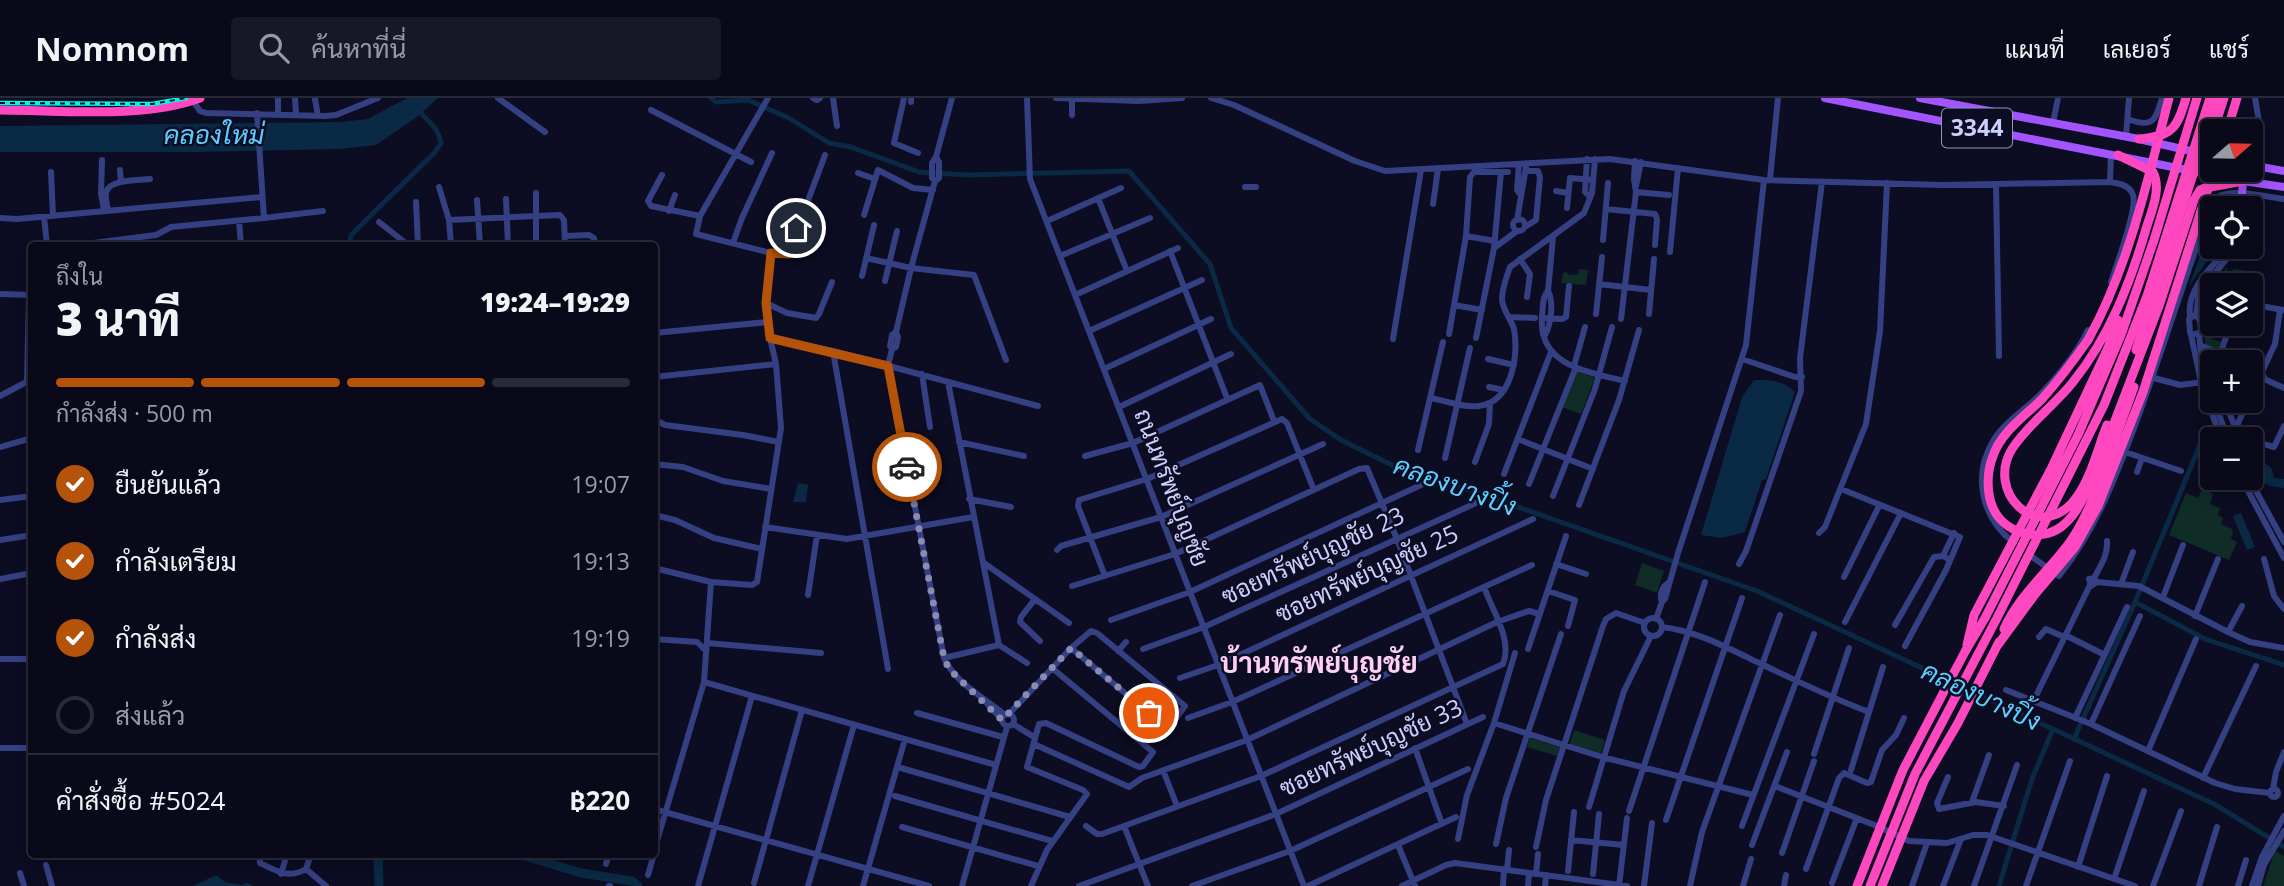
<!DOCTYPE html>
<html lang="th">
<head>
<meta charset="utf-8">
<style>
  body { margin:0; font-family:"Open Sans",Sarabun,sans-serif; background:#171727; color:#f1f3f6; height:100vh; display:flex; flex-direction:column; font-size:26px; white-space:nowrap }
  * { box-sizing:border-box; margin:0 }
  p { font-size:23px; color:#999aa2 }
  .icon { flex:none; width:38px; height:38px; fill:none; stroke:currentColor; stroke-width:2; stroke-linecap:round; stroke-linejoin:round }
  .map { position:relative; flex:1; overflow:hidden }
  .details { position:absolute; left:28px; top:144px; width:630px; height:616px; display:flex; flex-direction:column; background:#09091a; border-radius:7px; box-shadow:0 4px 18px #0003,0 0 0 2px #292a39 }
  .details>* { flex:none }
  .needle { width:46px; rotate:70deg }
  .tools { position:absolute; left:2200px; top:21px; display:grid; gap:14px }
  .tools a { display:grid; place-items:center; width:63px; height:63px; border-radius:7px; background:#09091a; box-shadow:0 4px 18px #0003,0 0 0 2px #292a39; font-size:35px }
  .pin { position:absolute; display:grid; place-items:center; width:60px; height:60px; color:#fff; margin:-30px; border:4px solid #fff; border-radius:50%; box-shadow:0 2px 7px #0007 }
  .courier { position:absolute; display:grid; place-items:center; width:70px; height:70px; margin:-35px; border:5px solid #b45309; border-radius:50%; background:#fff; color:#222; box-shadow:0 2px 9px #0007 }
  .headline em { font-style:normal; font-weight:800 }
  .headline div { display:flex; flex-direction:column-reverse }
  .headline { display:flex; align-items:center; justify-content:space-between; height:119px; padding:0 28px }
  h1 { font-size:46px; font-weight:800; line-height:52px }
  .bar { display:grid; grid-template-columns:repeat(4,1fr); gap:10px 7px; align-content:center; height:84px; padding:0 28px }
  .bar i { height:9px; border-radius:5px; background:#292a39 }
  .bar .active { background:#b45309 }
  .bar p { grid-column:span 4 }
  .line { display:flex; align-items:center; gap:18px; padding:0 28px; border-top:2px solid #292a39 }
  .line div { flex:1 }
  ol { padding:0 28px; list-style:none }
  li { display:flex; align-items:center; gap:21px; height:77px }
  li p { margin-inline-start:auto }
  li .icon { padding:7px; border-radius:50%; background:#b45309; color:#fff; stroke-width:4 }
  li:last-child { color:#999aa2 }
  li i { width:38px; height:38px; border:4px solid #292a39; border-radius:50% }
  header { display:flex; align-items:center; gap:42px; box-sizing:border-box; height:98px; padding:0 35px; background:#09091a; border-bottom:2px solid #292a39 }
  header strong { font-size:33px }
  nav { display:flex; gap:38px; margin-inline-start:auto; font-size:24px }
  .search { width:490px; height:63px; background:#171727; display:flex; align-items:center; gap:18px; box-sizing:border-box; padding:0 24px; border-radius:7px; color:#999aa2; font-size:26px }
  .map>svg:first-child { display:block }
</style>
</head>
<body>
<header>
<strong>Nomnom</strong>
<div class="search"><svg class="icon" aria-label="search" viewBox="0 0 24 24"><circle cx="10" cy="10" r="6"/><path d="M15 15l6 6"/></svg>ค้นหาที่นี่</div>
<nav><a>แผนที่</a><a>เลเยอร์</a><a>แชร์</a></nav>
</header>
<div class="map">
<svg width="2284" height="788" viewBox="0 0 2284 788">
  <rect width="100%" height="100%" fill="#0c0c22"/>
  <path fill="#0f2c26" d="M2227,169V187H2212V241L2221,244L2217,253L2205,247V234L2208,233V221L2203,220L2202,200Z
    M1579,171L1588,172L1586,187L1561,185L1563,175L1566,174L1570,177H1578Z
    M2233,171L2264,175L2262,199L2251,198L2250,187H2231Z
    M1576,273L1595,280L1581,316L1562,309Z
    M2202,391L2213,396L2210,406L2220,410L2218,417L2223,420L2221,426L2232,431L2233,434L2231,441L2237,444L2229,462L2169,437L2186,395L2198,400Z
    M1642,465L1664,473L1657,495L1635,487Z
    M1574,632L1605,642L1600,658L1569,648Z
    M1530,640L1560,649L1557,658L1527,649Z
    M2275,753L2284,758V788H2263Z"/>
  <path fill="#092944" d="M407,0H438L417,19L376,47L341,51L196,54H0V28L340,24L368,21Z
    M2212,127V149H2217L2188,190Z
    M1754,282C1771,282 1783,282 1795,294L1766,381L1762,382L1745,434L1722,440L1701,437L1742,299Z
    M2263,363L2272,371L2274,380L2284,381V390C2274,389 2261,388 2260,375L2265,370L2262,365Z
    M798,385L808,387L806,404H793Z
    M2241,415L2255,449L2247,452L2233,418Z
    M216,777L225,784L242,787L247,784L252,788H193Z"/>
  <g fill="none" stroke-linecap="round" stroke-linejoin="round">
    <path stroke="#092944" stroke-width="5" d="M711,0L716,4L748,2L789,20L829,45L851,49L919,74L968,77L1129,73L1210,166L1231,230L1310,321L1341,342L1392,367L1481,396L1757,493L2216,707L2284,749
      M349,147L351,137L435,54L441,45C438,29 431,27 421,15
      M2135,504L2205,541L2284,567
      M2074,641L2135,504L2202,342
      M1999,788L2032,681L2053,631"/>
    <path stroke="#092944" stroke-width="9" d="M378,756L379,788
      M519,756L581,775L632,783L638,788"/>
    <path stroke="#354083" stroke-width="6" d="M295,0L296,16
      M498,0L545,34
      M768,0L700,118L696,136L771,155L788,156L825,57
      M813,0L817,2L820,0
      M833,0L837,28
      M904,0L894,45L918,55
      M1027,0L1030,81L1304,788
      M1056,0L1139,3L1182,0
      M1211,0L1234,7L1355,63L1385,73L1610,61L1764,82L1942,87L2110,84L2111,56
      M2255,0L2262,41V69
      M315,1L318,18
      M193,3L200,13L206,15L325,18L336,17L378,0
      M911,4V0
      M651,12L751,64
      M278,15V0
      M1072,17V1
      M2128,21C2153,31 2156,22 2162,0
      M2053,25L2058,0
      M2126,38L2129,0
      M936,59L939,64V80L935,83L911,170L896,234L892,237L890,248L892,251L888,268L944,560C955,585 985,600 1005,617
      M1587,61L1585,94L1589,98
      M102,62L101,96L104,112
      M1519,66L1517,92L1520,96
      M120,72L121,84
      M51,74L53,118
      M858,75L875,81
      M662,77L648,103L651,108L700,118
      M1770,81L1778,0
      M935,83L932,80V65L936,59L952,0
      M2110,84C2118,85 2130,87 2133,97C2138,111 2116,168 2111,184
      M1996,86L1999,258
      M1636,88L1641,64
      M439,89L449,122L451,147
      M1245,89H1256
      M1556,93L1568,95
      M1636,94L1669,97
      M536,95V147
      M1098,100L1127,173
      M506,101L508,147
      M477,102L480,147
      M416,104L418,147
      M1433,106L1438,71
      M1567,110L1570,80L1593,82
      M2240,110L2242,96
      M2247,110L2249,97
      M1606,111L1655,116L1657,121L1655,147
      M108,112C107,107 105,99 106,94C110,81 140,82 150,81
      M669,113L675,97
      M864,117L878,72L913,90L933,92
      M44,119L47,147
      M0,120L17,121L262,99
      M264,120L323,113
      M1513 127a6 6 0 1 1 12 0a6 6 0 1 1-12 0Z
      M449,122L560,117L564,122L565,147
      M1517,122L1526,69
      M239,123L241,147
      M1047,123L1121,90
      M379,124L408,147
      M1525,129L1536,122L1540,79L1538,73H1529
      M565,138L589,137L594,140L595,147
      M1466,138L1495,143
      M1553,139L1548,193C1542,199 1543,210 1542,219C1538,267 1587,274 1625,283
      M1603,142L1608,85
      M361,145L363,147
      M733,145L742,120L772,55
      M78,147L156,137L171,129L264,120L257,15
      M1494,150L1501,74
      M1170,153L1227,300
      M1670,154L1678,70
      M1060,158L1150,120
      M866,160L911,170L974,177L1006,262
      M1520,161L1530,176L1527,199
      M862,178L874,127
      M885,183L897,133
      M1599,186L1651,192
      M0,196L32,197
      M1075,197L1178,150
      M766,205L787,215L816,220L819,216L832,184
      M2250,206L2283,212
      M1454,207L1482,212
      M1596,216L1602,159
      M1649,216L1654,161
      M2195,217L2200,222L2201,234L2192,237L2190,234L2189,221Z
      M2196,217L2199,195L2236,149
      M2190,218C2186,191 2213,168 2229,149
      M1509,219L1535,220
      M1542,220L1562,221L1566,219L1569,188
      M1621,221L1636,94L1634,81L1635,63
      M1089,233L1202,182
      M654,235L768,224
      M1449,236L1466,138L1470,79L1474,74H1508
      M2199,236L2201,255L2212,297
      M1545,237C1551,227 1554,203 1548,193
      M2191,237L2201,284L2221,341
      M770,240L833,253L1038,308
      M1476,240L1494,150L1517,133
      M1393,241L1421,72
      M2200,247L2220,256
      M892,251L896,249L898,239L896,234
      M833,253L888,571
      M1488,261L1514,267
      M1742,261L1795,279H1802
      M2217,264L2231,226
      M1574,268L1585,229
      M1104,271L1211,221
      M2256 280a4 4 0 1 1 8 0a4 4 0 1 1-8 0Z
      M922,276L930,329
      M2261,276L2275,246L2280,212
      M654,279L776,266
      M2154,280L2180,287L2203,284
      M2264,281L2284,290
      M27,284L29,197
      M1489,289L1503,292
      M2250,297L2258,283
      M0,298L32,281
      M1431,300C1446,303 1464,310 1479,308C1512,304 1519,257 1514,231C1511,221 1502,211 1502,201C1502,190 1507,178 1510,169L1584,115L1592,95L1595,61
      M2214,303L2228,341
      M2225,303C2238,339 2237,338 2274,349L2284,328
      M1119,309L1231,256
      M654,321L665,327L743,337L779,344
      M2235,332L2248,303
      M1518,341L1593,371
      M959,344L1024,358
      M0,349L32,340
      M1418,352L1443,244
      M2125,354L2181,373
      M1085,358L1133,345L1260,287L1274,323
      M1445,360L1470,250
      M1475,364L1489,326L1490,305
      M654,366L683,369L723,383L771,391
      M2137,374L2142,360
      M1504,376L1551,254
      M2241,380L2284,460
      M2249,380L2284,444
      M1529,386L1576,269
      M1841,391L1960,439L1946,472L1905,548
      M1553,398L1595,291L1612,229
      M969,401L1011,409
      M0,402L32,398
      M1579,407L1619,302L1639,232
      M654,417L675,422L714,440L762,451
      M765,429L847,441L973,419
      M1819,435L1825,429L1866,326L1880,233L1887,85
      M0,442L32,437
      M2014,445C1982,420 1972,379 1993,343C2002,328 2018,316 2031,305C2051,287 2077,256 2088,232
      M1057,452L1061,448L1161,419L1323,346
      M2028,456L2059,478C2097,430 2115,381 2136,325C2163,251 2186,176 2213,102C2228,88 2265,99 2284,101
      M1943,458L1954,435
      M2264,461L2274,498L2284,511
      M984,465L1069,525
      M1556,466L1586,476
      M1739,466L1746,453L1801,293L1800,260L1822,84
      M654,470L711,484
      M1105,478L1078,408L1079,402L1147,381L1282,321L1287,325L1314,392
      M1844,479L1879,408
      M2094,480L2097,484L2091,488L2089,481L2094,480C2101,467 2108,457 2107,443
      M0,481L32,475
      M2097,484L2139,488L2228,534L2250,544L2284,550
      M2121,486L2133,454
      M1072,488L1175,456L1359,371L1367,370L1397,441L1467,626
      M1548,493L1575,502L1568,528
      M808,497L817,437
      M2163,499L2183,447
      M1035,501L1021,519L1020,524L1040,543
      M1662,504C1659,497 1662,489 1668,485
      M2195,518L2218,461
      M1644 529a9 9 0 1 1 18 0a9 9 0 1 1-18 0Z
      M1656,521L1662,504L1665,501L1678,455L1746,247L1764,82
      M1111,522L1190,494L1421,387
      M1845,524L1901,415
      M1895,527L1934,459L1943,458L1950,462
      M1662,529C1697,533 1728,550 1759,565C1795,582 1831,600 1869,614
      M2228,534L2242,508
      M2065,537L2103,556
      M2039,539L2046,531L2064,539
      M654,541L697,544L706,553
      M707,545L821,555
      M999,547L1027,565
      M1143,551L1204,529L1476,405
      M1528,551L1566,438
      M1118,553L1126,544
      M944,560L999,547L948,284
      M0,561H27
      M1180,580L1218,567L1533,421
      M704,584L996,667
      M2006,592L2091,626L2215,685L2235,691L2270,695
      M983,601L1002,622
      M2034,602L2090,487
      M917,615L1003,639
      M1002 622a6 6 0 1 1 12 0a6 6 0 1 1-12 0Z
      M1009,616L1071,550L1091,533L1097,535L1185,608L1168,631L1071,550
      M1188,620L1232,604L1532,467
      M2075,620L2127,509
      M1494,625L1602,659L1753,697
      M1013,626L1034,639
      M2091,626L2140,518
      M1036,647L1129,689L1142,680L1247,642L1497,524L1529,513L1540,516
      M0,650H32
      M1415,650L1442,726
      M2148,653L2196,541
      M1814,656L1849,550
      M901,670L1070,719
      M1163,672L1177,708
      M1851,672L1883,569
      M1948,679L1937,705L1939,711L1976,704L2004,708
      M2203,680L2256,568
      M1775,688L1877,728L1909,743L1947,745L1973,737H1987L2135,788
      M2270 695a4 4 0 1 1 8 0a4 4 0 1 1-8 0Z
      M2273,691L2276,674L2284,654
      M895,698L1052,743
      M1972,704L1989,657
      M1589,709L1624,593L1651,538
      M654,711L929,788
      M1629,713L1705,484
      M1666,722L1742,500
      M1086,728L1097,736H1102L1261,678L1503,566C1513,542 1492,512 1484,489
      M1124,728L1148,788
      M1742,728L1814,536
      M902,729L1038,768
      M1458,741L1467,697L1494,625L1515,555
      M1571,742L1624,747
      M1496,746L1506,700L1561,536
      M1398,747L1415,788
      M1752,747L1787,654
      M1536,749L1546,702L1603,528L1606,521L1616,515L1645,525
      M654,753L704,584L711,484L752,487L757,484L781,330L776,266L770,240L766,205L771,155
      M1782,755L1814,663
      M260,756V765C276,773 289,781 306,771L311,756
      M569,758L570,756
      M606,766L609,756
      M46,767L52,788
      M2078,769L2107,678
      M306,771L326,788
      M1806,771L1839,680L1844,675L1867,685L1871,684L1882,652L1896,637L1904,620
      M1507,772L1509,752
      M1568,773L1574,714
      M20,775L24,788
      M281,776L287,756
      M1536,776L1538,756
      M1593,776L1599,716
      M648,777L654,756
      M2114,781L2144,693
      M754,785L802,612
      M1832,785L1857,720
      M609,788H610
      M698,788L752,598
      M808,788L854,627
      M863,788L905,641
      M962,788L1007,629
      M1031,788L1047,752L1087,696L1083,692L1027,669L1039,626L1046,625L1139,669L1143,668L1153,654L1052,570
      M1079,788L1276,716L1483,619
      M1192,788L1290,753L1468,671
      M1308,788L1456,719
      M1402,788L1446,767L1455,765L1627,788
      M1503,788L1504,771
      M1528,788L1529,775
      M1545,788L1546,777
      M1619,788L1627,720
      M1644,788L1652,725
      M1690,788L1702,734L1780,517
      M1743,788L1751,761
      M1784,788L1786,777
      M1912,788L1927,745
      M1943,788L1961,741
      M1974,788L2017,667
      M2026,788L2070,663
      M2153,788L2181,713
      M2199,788L2217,729
      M2238,788L2246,762
      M2252,788L2262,759L2284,718
      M2258,788L2264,767L2284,733"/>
    <path stroke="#a254ff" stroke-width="8" d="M1825,0L2243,83L2284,89
      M1920,0L2139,41L2212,58
      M2250,67L2284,73
      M2242,96L2243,83"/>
    <path stroke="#ff48bf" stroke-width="9" d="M0,12C62,12 142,21 200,0
      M2216,33V25L2224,0
      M2227,33L2237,0
      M2139,41C2172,38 2177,31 2186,0
      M2088,242C2074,262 2059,282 2042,301C2025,318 2001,334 1993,358C1987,373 1986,394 1993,410C2004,435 2039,445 2061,429C2076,418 2083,400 2091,385L2159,208L2194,102L2200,92L2205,90L2243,83
      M2108,250L2118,222
      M2136,252L2144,227
      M2107,327C2097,352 2090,385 2072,405C2035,444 1986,393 2012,351C2028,326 2054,308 2073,284C2109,239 2130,186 2146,131C2151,114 2162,91 2153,74L2118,57
      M2105,369L2134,289
      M1950,582L1966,552"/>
    <g stroke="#00f8e7" stroke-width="4.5">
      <path id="rail" d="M0,5L152,6L186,0"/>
    </g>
    <use href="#rail" stroke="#0c0c22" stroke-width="2" stroke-dasharray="5" stroke-linecap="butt"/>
    <path stroke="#ff48bf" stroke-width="9" d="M2144,227L2218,0
      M2088,242C2130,166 2147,83 2169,0
      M2004,531C2019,497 2049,473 2070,444C2086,421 2095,395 2105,369
      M1967,547L1974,517L2052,369L2108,250
      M1997,548L2036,495L2075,449L2098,408L2143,294L2214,72
      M1966,552L1985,520L2078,337L2121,237L2154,142L2197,0
      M1857,788L1903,672L1950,582
      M1870,788L1915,676L1997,520L2104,307L2147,198L2210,0
      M1882,788L1924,683L1958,625L1999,544"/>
  </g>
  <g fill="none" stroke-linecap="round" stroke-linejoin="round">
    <path stroke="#898bb2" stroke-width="7" stroke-dasharray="0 12.6" d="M907,369L944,560L949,571L1002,622L1071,550L1149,615"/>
    <path stroke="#b45309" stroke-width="9" d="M796,130L788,156L771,155L766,205L770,240L888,268L907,369"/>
  </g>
  <g text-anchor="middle" stroke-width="5" stroke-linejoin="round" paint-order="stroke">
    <rect fill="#0c0c22" stroke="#9395bd" stroke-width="2" x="1942" y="10.5" width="70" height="39" rx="5"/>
    <g font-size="23" font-weight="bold" fill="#cdd0ff">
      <text x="1977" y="38">3344</text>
    </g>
    <g font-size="24" fill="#cdd0ff" stroke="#0c0c22">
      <text transform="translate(1171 390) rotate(69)" y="8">ถนนทรัพย์บุญชัย</text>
      <text transform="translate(1313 458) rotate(-25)" y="8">ซอยทรัพย์บุญชัย 23</text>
      <text transform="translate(1367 476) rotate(-25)" y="8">ซอยทรัพย์บุญชัย 25</text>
      <text transform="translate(1371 650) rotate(-25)" y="8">ซอยทรัพย์บุญชัย 33</text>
    </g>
    <g font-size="26" font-style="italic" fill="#5bcfff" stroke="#0c0c22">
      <text x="214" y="46">คลองใหม่</text>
      <text transform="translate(1455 388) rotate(20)" y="9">คลองบางปิ้ง</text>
      <text transform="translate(1981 598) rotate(25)" y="9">คลองบางปิ้ง</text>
    </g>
    <g font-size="28" font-weight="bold" fill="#ffcff6" stroke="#0c0c22">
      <text x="1319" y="575">บ้านทรัพย์บุญชัย</text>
    </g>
  </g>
</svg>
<div class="tools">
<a><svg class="needle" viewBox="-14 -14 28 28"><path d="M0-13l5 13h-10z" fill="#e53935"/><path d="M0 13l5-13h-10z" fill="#999aa2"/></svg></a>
<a><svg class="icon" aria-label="locate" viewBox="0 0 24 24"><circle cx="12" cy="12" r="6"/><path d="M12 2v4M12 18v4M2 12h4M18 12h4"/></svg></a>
<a><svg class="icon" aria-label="layers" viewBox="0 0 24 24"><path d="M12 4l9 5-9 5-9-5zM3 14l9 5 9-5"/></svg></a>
<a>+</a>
<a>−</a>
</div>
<div class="pin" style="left:1149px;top:615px;background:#ea580c"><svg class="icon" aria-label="bag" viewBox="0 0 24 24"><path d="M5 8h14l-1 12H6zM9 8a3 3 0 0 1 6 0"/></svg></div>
<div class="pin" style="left:796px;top:130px;background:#1f2937"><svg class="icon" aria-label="home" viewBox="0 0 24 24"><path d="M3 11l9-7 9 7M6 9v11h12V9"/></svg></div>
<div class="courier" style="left:907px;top:369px"><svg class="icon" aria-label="car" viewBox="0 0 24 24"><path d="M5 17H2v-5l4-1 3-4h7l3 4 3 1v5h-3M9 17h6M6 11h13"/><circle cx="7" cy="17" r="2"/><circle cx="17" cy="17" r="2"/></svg></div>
<section class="details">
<div class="headline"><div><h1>3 นาที</h1><p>ถึงใน</p></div><em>19:24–19:29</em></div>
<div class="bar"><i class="active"></i><i class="active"></i><i class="active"></i><i></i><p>กำลังส่ง · 500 m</p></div>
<ol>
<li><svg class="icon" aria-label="check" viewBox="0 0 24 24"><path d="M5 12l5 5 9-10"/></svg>ยืนยันแล้ว<p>19:07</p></li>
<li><svg class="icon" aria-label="check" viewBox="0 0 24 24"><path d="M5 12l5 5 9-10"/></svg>กำลังเตรียม<p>19:13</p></li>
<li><svg class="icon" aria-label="check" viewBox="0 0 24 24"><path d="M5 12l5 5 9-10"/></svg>กำลังส่ง<p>19:19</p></li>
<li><i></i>ส่งแล้ว</li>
</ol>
<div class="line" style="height:91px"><div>คำสั่งซื้อ #5024</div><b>฿220</b></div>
</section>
</div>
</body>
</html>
